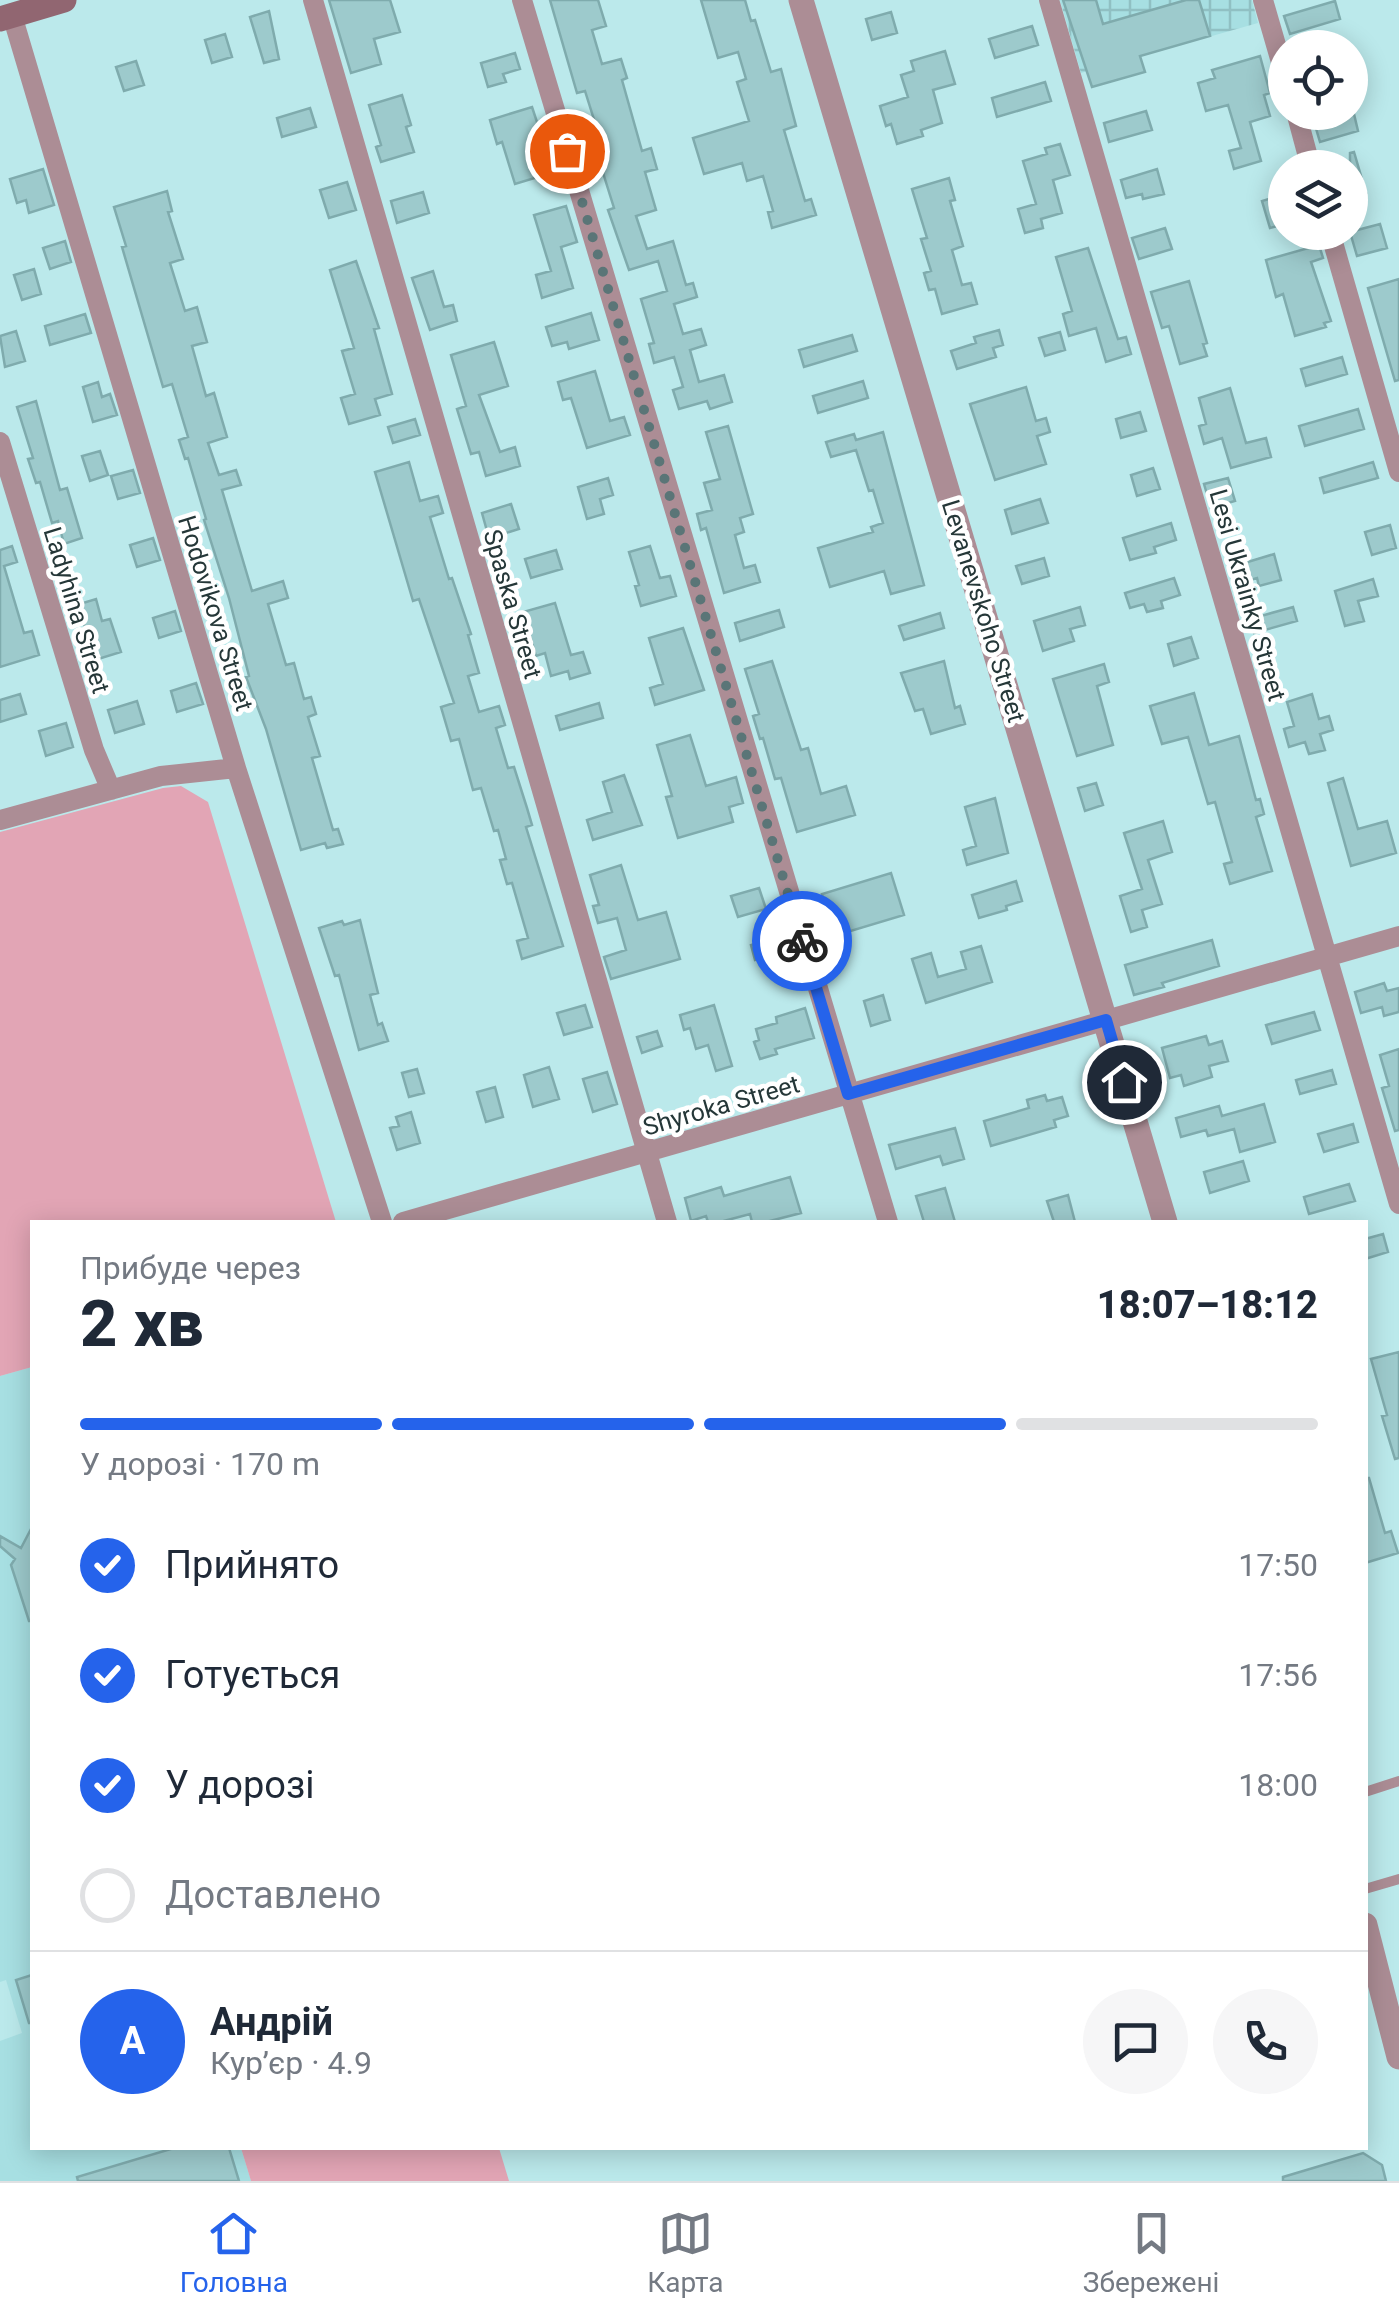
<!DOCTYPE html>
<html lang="uk">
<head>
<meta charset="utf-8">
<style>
  body { margin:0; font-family:Roboto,sans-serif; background:#f6f6f7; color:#1f2937; height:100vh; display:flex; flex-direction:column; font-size:38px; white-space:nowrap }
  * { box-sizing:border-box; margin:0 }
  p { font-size:32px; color:#747a83 }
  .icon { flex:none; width:55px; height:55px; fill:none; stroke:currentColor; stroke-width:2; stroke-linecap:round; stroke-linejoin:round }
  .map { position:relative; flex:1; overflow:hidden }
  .details { position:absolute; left:30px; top:1220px; width:1338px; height:930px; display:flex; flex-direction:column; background:#fff; border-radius:0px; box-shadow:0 5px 25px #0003 }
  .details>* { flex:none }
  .fabs { position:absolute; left:1268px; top:30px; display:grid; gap:20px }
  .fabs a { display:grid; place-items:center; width:100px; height:100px; border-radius:50%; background:#fff; box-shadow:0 5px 25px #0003; font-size:50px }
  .pin { position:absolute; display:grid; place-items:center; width:85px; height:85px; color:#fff; margin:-42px; border:5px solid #fff; border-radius:50%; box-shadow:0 2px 10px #0007 }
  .courier { position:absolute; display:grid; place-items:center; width:100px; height:100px; margin:-50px; border:8px solid #2563eb; border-radius:50%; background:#fff; color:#222; box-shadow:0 2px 12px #0007 }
  .headline em { font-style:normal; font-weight:800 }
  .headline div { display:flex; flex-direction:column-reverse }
  .headline { display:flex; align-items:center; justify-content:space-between; height:170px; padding:0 50px }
  h1 { font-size:65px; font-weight:800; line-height:75px }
  .bar { display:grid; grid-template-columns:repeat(4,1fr); gap:15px 10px; align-content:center; height:120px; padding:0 50px }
  .bar i { height:12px; border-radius:8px; background:#e0e1e3 }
  .bar .current { background:#2563eb }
  .bar p { grid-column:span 4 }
  .line { display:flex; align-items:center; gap:25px; padding:0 50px; border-top:2px solid #e0e1e3 }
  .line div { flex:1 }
  .round { display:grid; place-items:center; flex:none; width:105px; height:105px; border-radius:52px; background:#f6f6f7 }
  ol { padding:0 50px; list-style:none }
  li { display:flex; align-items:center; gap:30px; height:110px }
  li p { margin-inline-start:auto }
  li .icon { padding:10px; border-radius:50%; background:#2563eb; color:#fff; stroke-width:4 }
  li:last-child { color:#747a83 }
  li i { width:55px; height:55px; border:5px solid #e0e1e3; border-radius:50% }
  .dock { display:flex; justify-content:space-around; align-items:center; height:140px; border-top:2px solid #e0e1e3; background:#fff; font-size:28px; color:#747a83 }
  .dock a { display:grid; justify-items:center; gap:5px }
  .dock .current { color:#2563eb }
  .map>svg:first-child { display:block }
</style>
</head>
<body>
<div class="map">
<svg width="1399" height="2181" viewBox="0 0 1399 2181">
  <defs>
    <pattern id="industrial-grid" width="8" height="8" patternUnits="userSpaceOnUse" patternTransform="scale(2.5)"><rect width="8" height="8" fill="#a7dfe2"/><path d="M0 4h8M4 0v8" fill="none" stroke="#90c0c3"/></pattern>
  </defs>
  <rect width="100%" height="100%" fill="#bbe9eb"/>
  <path fill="#a7dfe2" d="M32,1367V2148H241L251,2181H0V2041L22,2033L6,1980L0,1982V1376Z"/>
  <path fill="url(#industrial-grid)" d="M1060,0H1252L1258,23L1081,73Z"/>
  <path fill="#e2a5b5" d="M181,786L208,802L336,1222H32V1367L0,1376V832L163,788Z
    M241,2148H499L509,2181H251Z"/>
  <path fill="#9dcacc" stroke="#7fabad" stroke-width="2.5" d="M329,0H390L400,32L374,39L381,64L351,73Z
    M550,0H598L606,26L592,30L602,64L621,59L627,78L622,80L642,151L651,148L657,169L645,172L656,210L636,216L647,249L673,241L686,285L693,283L697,297L674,304L683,334L701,329L706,345L690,350L699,382L724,375L732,402L710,409L707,401L679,409L673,390L683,387L674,357L654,363L649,344L654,343L641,299L667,291L658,261L629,270L608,210L614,208L600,163L607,161L585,91L577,93Z
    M701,0H745L751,21L755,20L771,72L781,69L796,126L784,130L805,201L811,199L816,215L772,228L768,212L773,211L763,176L747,181L742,163L704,174L693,138L749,121L737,82L746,79L738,52L718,58Z
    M1063,0H1096L1103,24L1186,0H1199L1210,36L1140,56L1145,72L1092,87Z
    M1335,1L1340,19L1290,34L1284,16Z
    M269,11L279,59L264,63L250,17Z
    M891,12L897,33L872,40L866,19Z
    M1032,26L1038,45L995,58L989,39Z
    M225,34L232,57L212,63L205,40Z
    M945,51L955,84L933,90L942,123L921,130L923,136L897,144L891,124L886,126L880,106L908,97L901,75L914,71L911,61Z
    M515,53L520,69L503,74L506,82L488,87L481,63Z
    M1260,56L1270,93L1264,95L1270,116L1250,122L1261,161L1234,169L1229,151L1241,148L1228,105L1206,111L1198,83L1215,78L1212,70Z
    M136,61L144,85L124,91L116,67Z
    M1045,82L1051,101L997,117L992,98Z
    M402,95L411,125L406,127L414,152L381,162L376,147L381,145L369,105Z
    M532,107L540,131L536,133L548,174L515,184L502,142L497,144L490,120Z
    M310,108L316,127L282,137L277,118Z
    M1146,111L1152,130L1109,142L1104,123Z
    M1354,114L1358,131L1320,142L1315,125Z
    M1060,144L1070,175L1053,180L1062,213L1041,219L1043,228L1025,233L1018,209L1036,204L1023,161L1047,154L1045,148Z
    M1354,152L1366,193L1350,198V153Z
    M43,169L54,205L29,213L26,200L17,203L10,179Z
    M1157,169L1164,194L1143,199L1142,194L1126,198L1121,180Z
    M949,178L955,200L950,201L963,246L952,250L962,285L971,283L977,304L942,314L935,289L929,290L924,273L931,271L921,239L927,238L912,189Z
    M347,182L356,210L329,218L320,190Z
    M167,191L172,211L168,212L183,259L170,263L185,311L197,307L207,342L192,346L206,396L214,393L227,437L208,443L219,475L236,470L241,485L222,490L252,591L283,581L288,598L268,604L286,665L294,663L304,699L311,697L316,714L308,717L320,756L312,758L333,830L338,829L343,844L327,848L325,843L301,850L266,729L246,677L249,676L229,598L204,520L206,519L188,458L185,459L179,440L188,437L172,384L163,387L122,247L126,246L114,207Z
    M423,192L429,213L397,223L391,201Z
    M1285,194V224L1270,228L1262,201Z
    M566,206L577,242L561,247L573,288L542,298L536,275L551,271L534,215Z
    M1380,224L1387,248L1357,256L1350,232Z
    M1165,228L1172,249L1139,259L1132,238Z
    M65,241L71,262L50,269L43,248Z
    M1319,245L1323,258L1311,262L1331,321L1324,323L1326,327L1295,336L1283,294L1276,297L1266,260Z
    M1088,248L1118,339L1126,337L1131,354L1106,362L1096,328L1069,336L1063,314L1072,311L1056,257Z
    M356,261L379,328L374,329L392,394L375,399L380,415L349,424L341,398L355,394L342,351L354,348L330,270Z
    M34,269L41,294L22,300L14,275Z
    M433,271L444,307L453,305L457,321L430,330L412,278Z
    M1399,279V380L1395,381L1368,288Z
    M1189,281L1207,343L1203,344L1207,356L1180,364L1169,326L1162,328L1151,292Z
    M591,313L599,340L569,349L567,342L552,346L546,327Z
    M85,314L91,333L50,345L45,326Z
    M999,330L1003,345L993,348L996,357L957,369L951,351L976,343L974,337Z
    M16,331L25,361L5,367L0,336Z
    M1060,332L1065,350L1045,356L1039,338Z
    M852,335L857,351L804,367L799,350Z
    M494,342L508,386L479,395L500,452L515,447L520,466L486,476L479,452L471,454L457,409L466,406L451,355Z
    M1342,357L1347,374L1306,386L1301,369Z
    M595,371L610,421L624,417L630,435L587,448L571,398L563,400L558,382Z
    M863,381L868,398L818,413L813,396Z
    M98,382L102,397L110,394L117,415L93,422L83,387Z
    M1026,387L1036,421L1046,418L1050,432L1037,436L1046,464L995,480L970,404Z
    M1230,388L1246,443L1266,438L1271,457L1231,468L1222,438L1204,444L1199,426L1206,424L1199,398Z
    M36,401L60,490L67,488L82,538L64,544L58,521L52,523L40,482L36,483L28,459L33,458L17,407Z
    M1358,409L1364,429L1305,446L1299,426Z
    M1140,412L1146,431L1121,438L1116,419Z
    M415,419L420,435L393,443L388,427Z
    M728,426L753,514L740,518L744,532L735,535L744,568L755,565L760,582L724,593L706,528L701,530L697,514L712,510L704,483L720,479L706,432Z
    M883,432L924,585L891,594L884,571L830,587L818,548L873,532L871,527L883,523L873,490L869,491L856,450L831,457L826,442L854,434L856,440Z
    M100,451L108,475L90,481L82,456Z
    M409,462L420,501L438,496L443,513L430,517L449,579L452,578L471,634L468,635L479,673L468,676L479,712L499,706L505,725L496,728L508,768L514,767L527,808L532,825L526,827L563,946L522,959L517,941L528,938L512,883L507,884L500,860L506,859L498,830L494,831L481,788L473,790L459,739L451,741L441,707L454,703L419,599L413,601L375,472Z
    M1373,462L1378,478L1324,493L1320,478Z
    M1153,468L1160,489L1137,496L1131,475Z
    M133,470L140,493L118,499L111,476Z
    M608,478L613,495L600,499L604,514L587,519L578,487Z
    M1228,478L1235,501L1211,508L1204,484Z
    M1040,499L1048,523L1012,534L1005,510Z
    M511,504L519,529L496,536L494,529L487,531L482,513Z
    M1171,523L1176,540L1154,547L1156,553L1130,560L1123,538Z
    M1390,525L1396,548L1372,555L1365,532Z
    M153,538L160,560L137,567L130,545Z
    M12,546L17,562L4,566L24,633L32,631L39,655L0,667V550Z
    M650,546L660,578L670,576L676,596L641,606L635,586L639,585L629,552Z
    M556,550L562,569L531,578L525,559Z
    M1274,554L1281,580L1259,586L1257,578L1236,584L1231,567Z
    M1044,558L1049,576L1022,584L1016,566Z
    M1174,578L1180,595L1161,601L1163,608L1147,612L1144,604L1130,608L1125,593Z
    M1373,579L1378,596L1358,601L1364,621L1345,626L1335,591Z
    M96,599L102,621L110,619L121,652L95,660L82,618L78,620L73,606Z
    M555,603L571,655L583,652L590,673L570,679L568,671L551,676L545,653L536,656L523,612Z
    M1080,607L1085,625L1070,629L1074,641L1043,651L1034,621Z
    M1293,607L1297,621L1254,633L1250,619Z
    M779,610L784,627L740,641L735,623Z
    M175,611L181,631L159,638L153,618Z
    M940,613L944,628L904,640L899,626Z
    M683,628L704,690L655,705L650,688L663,684L649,638Z
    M1191,637L1198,658L1174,666L1168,644Z
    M772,661L801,750L808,748L821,794L846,786L855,815L797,832L781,778L775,779L763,738L760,739L753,716L759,714L745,669Z
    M944,661L955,708L960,706L965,724L931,734L923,709L915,711L901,673Z
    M1104,664L1109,682L1097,686L1113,745L1077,756L1053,679Z
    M196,683L203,704L177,712L171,691Z
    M1194,693L1209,745L1239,736L1256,800L1260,799L1264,814L1256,817L1272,871L1230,884L1224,864L1232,862L1215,802L1208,804L1188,737L1162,744L1150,706Z
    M20,694L26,714L0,722V700Z
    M1312,694L1319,719L1329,716L1333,730L1320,734L1325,750L1309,754L1305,742L1289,747L1284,729L1294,726L1287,702Z
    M137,701L144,724L115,733L108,710Z
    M599,703L603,718L560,730L556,716Z
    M66,723L73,747L46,756L39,731Z
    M690,735L706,786L736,777L743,803L729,807L733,822L678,838L666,797L672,796L657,745Z
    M624,775L642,825L593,840L587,820L612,812L603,782Z
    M1343,778L1358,829L1387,821L1396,853L1351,866L1328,783Z
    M1096,783L1103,805L1085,811L1078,788Z
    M995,798L1008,853L967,865L963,850L976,846L965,807Z
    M1163,821L1172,852L1148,860L1162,904L1142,910L1147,927L1131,932L1120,896L1142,889L1124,833Z
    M621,865L638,920L666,912L680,959L611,979L604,957L626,950L617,918L598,923L593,906L599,905L590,875Z
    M891,873L904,915L834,936L822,894Z
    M1016,881L1022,901L1006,906L1007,910L979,918L972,895Z
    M759,888L766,909L738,917L731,896Z
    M360,920L378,993L370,995L378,1025L382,1023L388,1041L359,1050L339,975L335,976L319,928L342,921L344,925Z
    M777,937L782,952L755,960L751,945Z
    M1212,940L1219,966L1162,983L1164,987L1134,995L1125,965Z
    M981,946L992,982L926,1003L912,959L931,953L938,977L966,969L961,952Z
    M1384,983L1387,991L1399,988V1012L1384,1016L1382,1007L1361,1013L1355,992Z
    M883,995L890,1020L871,1026L864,1001Z
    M585,1005L592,1027L564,1035L557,1013Z
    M714,1005L732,1066L716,1071L708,1045L696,1049L690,1028L684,1030L680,1015Z
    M805,1008L814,1038L775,1049L777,1054L760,1059L754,1042L759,1040L756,1029L777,1023L776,1017Z
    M1314,1012L1320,1030L1272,1044L1266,1025Z
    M657,1031L662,1046L642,1053L637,1037Z
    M1206,1036L1209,1045L1222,1041L1228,1061L1209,1066L1212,1077L1184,1086L1181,1075L1170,1078L1162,1048Z
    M1399,1049V1130L1395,1131L1382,1088L1389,1086L1380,1055Z
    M549,1067L559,1099L533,1107L524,1075Z
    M417,1069L424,1093L409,1097L402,1073Z
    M1332,1070L1336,1084L1300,1094L1296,1080Z
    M607,1072L617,1104L593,1112L583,1079Z
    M495,1087L503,1117L486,1122L477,1092Z
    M1045,1095L1047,1101L1062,1097L1068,1116L1054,1120L1056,1127L991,1146L984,1121L1029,1108L1027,1100Z
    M1264,1104L1275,1142L1240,1152L1234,1129L1208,1136L1206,1130L1181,1137L1176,1118L1219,1106L1222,1116Z
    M411,1112L420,1143L397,1150L390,1128L399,1126L396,1117Z
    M1353,1124L1358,1142L1324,1152L1318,1134Z
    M955,1128L964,1159L943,1165L940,1156L896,1169L889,1145Z
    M1243,1161L1249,1181L1210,1193L1204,1172Z
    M790,1177L801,1213L766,1222H752L750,1214L720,1222H708L706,1216L691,1221L685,1198L721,1187L724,1196Z
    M1349,1184L1355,1201L1309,1214L1304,1197Z
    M945,1188L955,1222H924L916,1196Z
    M1068,1195L1075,1222H1054L1047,1201Z
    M1383,1234L1388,1252L1365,1259V1239Z
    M1399,1352V1458L1395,1459L1382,1416L1387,1415L1371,1359Z
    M1365,1478H1369L1385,1533L1391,1531L1398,1553L1365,1563Z
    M32,1527V1621H29L11,1565L15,1559L0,1546V1536L21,1548Z
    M32,1975V2023H29L16,1980Z
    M174,2148H229L239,2181H78L77,2177Z
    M1363,2153L1382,2165L1386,2181H1283V2177Z"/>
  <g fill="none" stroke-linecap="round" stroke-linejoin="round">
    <path stroke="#ac8d95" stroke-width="10" d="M1365,1792L1399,1781
      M1365,1889L1399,1879"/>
    <path stroke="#ac8d95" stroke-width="20" d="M313,0L667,1222
      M522,0L888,1222
      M1049,0L1399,1204
      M1263,0L1285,76
      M12,15L236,768L382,1222
      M1296,112L1311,168
      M1330,232L1399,472
      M0,442L94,750L111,790
      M0,820L161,776L236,768
      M403,1222L1399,936"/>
    <path stroke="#ac8d95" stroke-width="25" d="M801,0L1165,1222
      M1365,1925L1399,2057"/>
    <path stroke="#916671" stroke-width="25" d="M0,19L64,0"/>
  </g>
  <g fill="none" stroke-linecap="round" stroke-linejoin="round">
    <path stroke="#5a7577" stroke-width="10" stroke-dasharray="0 18" d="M567,151L802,941"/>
    <path stroke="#2563eb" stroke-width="12" d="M802,941L848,1094L1106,1020L1124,1082"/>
  </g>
  <g text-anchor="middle" stroke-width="9" stroke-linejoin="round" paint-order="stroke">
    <g font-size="25" fill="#253738" stroke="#fff">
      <text transform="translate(1248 595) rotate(74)" y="9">Lesi Ukrainky Street</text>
      <text transform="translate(513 604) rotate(74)" y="9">Spaska Street</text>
      <text transform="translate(77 610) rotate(73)" y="9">Ladyhina Street</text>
      <text transform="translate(984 611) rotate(73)" y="9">Levanevskoho Street</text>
      <text transform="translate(216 613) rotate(73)" y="9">Hodovikova Street</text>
      <text transform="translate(721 1105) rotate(-16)" y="9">Shyroka Street</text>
    </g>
  </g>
</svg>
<div class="fabs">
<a><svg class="icon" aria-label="locate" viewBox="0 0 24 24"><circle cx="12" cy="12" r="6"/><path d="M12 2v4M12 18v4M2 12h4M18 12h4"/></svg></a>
<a><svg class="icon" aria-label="layers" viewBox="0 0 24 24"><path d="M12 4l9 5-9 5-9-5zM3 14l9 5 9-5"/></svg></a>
</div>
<div class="pin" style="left:567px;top:151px;background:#ea580c"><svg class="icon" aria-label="bag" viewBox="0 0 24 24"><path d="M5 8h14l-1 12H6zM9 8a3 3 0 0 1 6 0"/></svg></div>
<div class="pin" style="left:1124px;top:1082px;background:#1f2937"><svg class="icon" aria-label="home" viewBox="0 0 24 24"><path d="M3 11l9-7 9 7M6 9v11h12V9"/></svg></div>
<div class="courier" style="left:802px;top:941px"><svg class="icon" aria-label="bike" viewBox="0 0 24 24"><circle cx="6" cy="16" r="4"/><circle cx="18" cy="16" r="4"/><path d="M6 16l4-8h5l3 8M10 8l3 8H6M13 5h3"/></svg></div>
<section class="details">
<div class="headline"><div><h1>2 хв</h1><p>Прибуде через</p></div><em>18:07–18:12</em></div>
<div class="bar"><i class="current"></i><i class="current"></i><i class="current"></i><i></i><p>У дорозі · 170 m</p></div>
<ol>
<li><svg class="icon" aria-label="check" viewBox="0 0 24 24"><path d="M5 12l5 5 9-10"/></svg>Прийнято<p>17:50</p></li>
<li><svg class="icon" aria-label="check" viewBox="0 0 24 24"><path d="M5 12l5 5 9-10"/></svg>Готується<p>17:56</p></li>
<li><svg class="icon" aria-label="check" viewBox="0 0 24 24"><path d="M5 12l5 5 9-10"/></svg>У дорозі<p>18:00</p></li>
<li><i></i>Доставлено</li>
</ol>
<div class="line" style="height:180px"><b class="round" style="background:#2563eb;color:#fff">А</b><div><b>Андрій</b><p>Кур’єр · 4.9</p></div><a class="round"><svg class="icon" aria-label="chat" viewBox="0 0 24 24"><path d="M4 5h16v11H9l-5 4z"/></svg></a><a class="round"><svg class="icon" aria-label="phone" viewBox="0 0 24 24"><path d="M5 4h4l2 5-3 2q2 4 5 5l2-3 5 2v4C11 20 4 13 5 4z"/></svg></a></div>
</section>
</div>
<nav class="dock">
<a class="current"><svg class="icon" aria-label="home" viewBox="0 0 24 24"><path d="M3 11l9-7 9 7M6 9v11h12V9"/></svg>Головна</a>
<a><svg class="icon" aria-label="map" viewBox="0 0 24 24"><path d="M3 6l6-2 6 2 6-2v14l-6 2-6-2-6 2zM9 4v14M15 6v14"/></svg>Карта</a>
<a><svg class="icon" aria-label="saved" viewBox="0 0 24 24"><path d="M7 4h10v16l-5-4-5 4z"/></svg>Збережені</a>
</nav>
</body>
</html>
